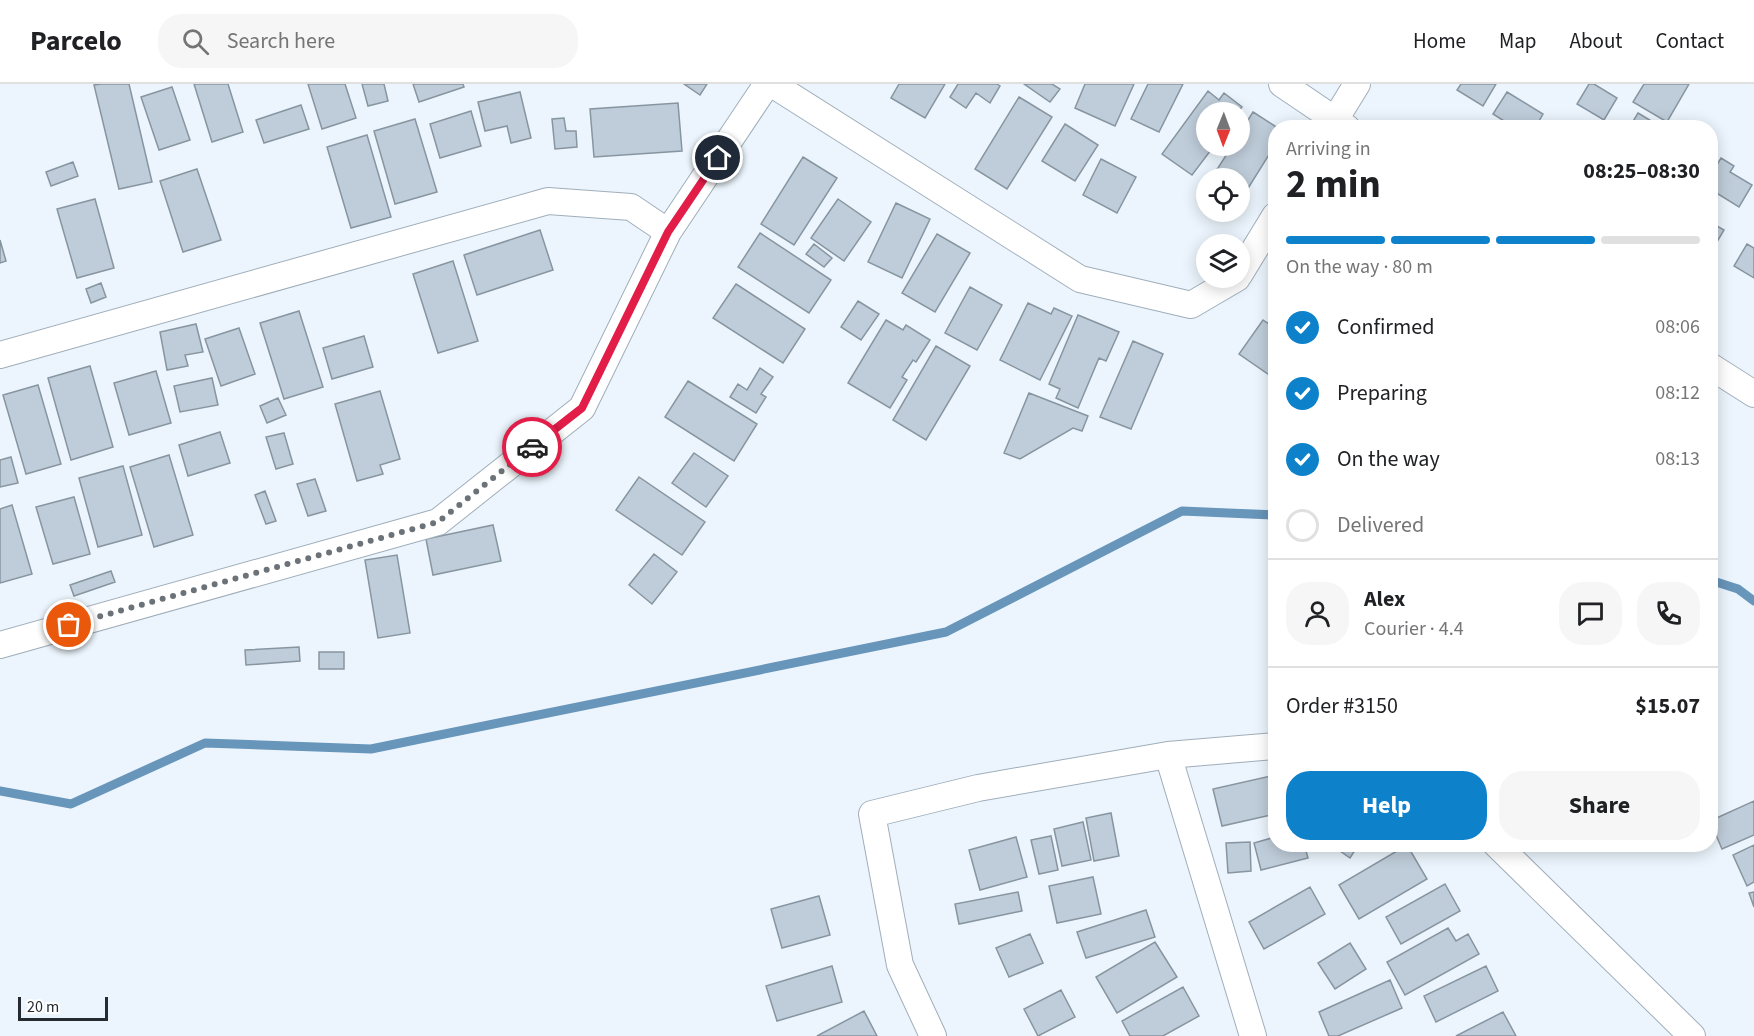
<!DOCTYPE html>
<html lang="en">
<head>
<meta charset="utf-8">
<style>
  body { margin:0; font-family:"Source Sans 3",sans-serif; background:#f6f6f6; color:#202124; height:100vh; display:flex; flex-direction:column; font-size:22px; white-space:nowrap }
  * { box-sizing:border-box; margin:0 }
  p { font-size:20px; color:#757577 }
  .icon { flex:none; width:33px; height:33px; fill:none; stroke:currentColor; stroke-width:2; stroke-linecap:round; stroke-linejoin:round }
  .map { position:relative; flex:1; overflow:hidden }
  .drawer { position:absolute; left:1268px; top:36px; width:450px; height:732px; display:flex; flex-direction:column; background:#fff; border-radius:24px; box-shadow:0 3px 15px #0003 }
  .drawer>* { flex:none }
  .needle { width:39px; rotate:181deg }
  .tools { position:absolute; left:1196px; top:18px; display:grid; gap:12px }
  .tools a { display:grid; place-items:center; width:54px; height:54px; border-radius:50%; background:#fff; box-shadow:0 3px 15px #0003; font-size:30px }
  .scale { position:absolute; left:18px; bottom:15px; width:90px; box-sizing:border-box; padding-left:6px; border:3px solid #252b30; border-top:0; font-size:16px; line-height:21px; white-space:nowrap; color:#252b30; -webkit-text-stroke:4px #fff; paint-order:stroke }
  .pin { position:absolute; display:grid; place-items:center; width:51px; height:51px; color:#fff; margin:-26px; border:3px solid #fff; border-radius:50%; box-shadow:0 2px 6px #0007 }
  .courier { position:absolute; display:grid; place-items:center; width:60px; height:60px; margin:-30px; border:4px solid #e11d48; border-radius:50%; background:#fff; color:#222; box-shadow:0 2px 8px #0007 }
  .headline em { font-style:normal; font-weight:700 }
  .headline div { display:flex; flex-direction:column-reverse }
  .headline { display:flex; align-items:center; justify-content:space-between; height:102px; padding:0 18px }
  h1 { font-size:39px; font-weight:700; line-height:45px }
  .bar { display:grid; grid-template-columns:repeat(4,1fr); gap:9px 6px; align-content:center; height:72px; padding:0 18px }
  .bar i { height:8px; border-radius:4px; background:#e0e0e0 }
  .bar .selected { background:#0d82cb }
  .bar p { grid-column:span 4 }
  .line { display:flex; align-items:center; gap:15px; padding:0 18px; border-top:2px solid #e0e0e0 }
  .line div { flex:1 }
  .round { display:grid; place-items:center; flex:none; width:63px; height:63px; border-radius:24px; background:#f6f6f6 }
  ol { padding:0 18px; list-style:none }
  li { display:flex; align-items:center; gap:18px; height:66px }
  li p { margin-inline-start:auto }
  li .icon { padding:6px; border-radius:50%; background:#0d82cb; color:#fff; stroke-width:4 }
  li:last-child { color:#757577 }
  li i { width:33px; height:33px; border:3px solid #e0e0e0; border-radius:50% }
  .cta { display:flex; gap:12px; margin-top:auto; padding:12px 18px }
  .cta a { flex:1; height:69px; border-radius:24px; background:#0d82cb; color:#fff; font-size:24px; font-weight:700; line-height:69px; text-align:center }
  .cta a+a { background:#f6f6f6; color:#202124 }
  header { display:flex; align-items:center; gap:36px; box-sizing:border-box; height:84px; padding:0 30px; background:#fff; border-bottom:2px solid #e0e0e0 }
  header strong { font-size:28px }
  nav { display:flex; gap:33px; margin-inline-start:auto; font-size:21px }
  .search { width:420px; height:54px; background:#f6f6f6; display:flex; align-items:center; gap:15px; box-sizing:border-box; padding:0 21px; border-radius:24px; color:#757577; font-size:22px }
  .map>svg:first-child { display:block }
</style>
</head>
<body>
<header>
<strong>Parcelo</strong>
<div class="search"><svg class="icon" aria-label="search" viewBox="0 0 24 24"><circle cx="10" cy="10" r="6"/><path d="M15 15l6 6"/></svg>Search here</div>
<nav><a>Home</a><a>Map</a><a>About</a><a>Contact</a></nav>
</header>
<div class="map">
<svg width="1754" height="952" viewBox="0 0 1754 952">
  <rect width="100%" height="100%" fill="#ecf5fd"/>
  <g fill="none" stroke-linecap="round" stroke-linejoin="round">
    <path stroke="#6895ba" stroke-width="9" d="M1710,496L1738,505L1754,517
      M0,707L71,720L205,659L371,665L946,548L1182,427L1275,431"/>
  </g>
  <path fill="#bfcdda" stroke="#8795a1" stroke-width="1.5" d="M101,0H129L152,98L119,105L94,1Z
    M194,0H228L243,48L212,58Z
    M308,0H345L356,34L322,45Z
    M362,0H384L388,17L368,22Z
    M413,0H463L464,3L419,18Z
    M684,0H707L700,11Z
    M899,0H945L925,34L891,14Z
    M958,0H997L1000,2L990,19L976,9L966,24L950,13Z
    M1024,0H1052L1060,5L1050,18Z
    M1085,0H1134L1115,42L1075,24Z
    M1148,0H1183L1159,48L1131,35Z
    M1461,0H1496L1483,22L1457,6Z
    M1589,0H1594L1617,14L1604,36L1577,20Z
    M1644,0H1689L1667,38L1633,18Z
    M172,3L190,56L159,66L141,13Z
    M1208,7L1219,16L1224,9L1242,23L1238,28H1206V62H1214L1192,91L1162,70Z
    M520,8L531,54L511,59L507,42L485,47L478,18Z
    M1507,8L1543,30L1535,44H1515L1493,30Z
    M1019,13L1052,33L1007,105L975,85Z
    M678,19L682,67L594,73L590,25Z
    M301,21L309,45L264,59L256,36Z
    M471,27L481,62L440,74L430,40Z
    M1253,28L1278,44H1275V61L1247,106L1239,101V94H1229L1216,87L1232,62H1239V50Z
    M1638,29L1663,44H1629Z
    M564,34L566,47H576L577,63L555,65L552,35Z
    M415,35L437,108L395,120L374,47Z
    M1065,40L1098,61L1075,97L1042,77Z
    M367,51L391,133L351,144L327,63Z
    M803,73L837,94L794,161L761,140Z
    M1721,74L1734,82L1730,88L1752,101L1739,123L1710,105V92Z
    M1101,75L1136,93L1117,129L1083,111Z
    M73,78L78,92L51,102L46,88Z
    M197,85L221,156L183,168L160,97Z
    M95,115L114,184L77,194L57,125Z
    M838,115L871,138L844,177L811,154Z
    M896,119L930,135L902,194L868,178Z
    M1710,138L1724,146L1711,168H1710Z
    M540,146L553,186L477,211L464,171Z
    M760,149L831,196L809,229L738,183Z
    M937,150L970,169L935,228L902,209Z
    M0,156L6,177L0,179Z
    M814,160L832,174L824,183L806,170Z
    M1747,160L1754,164V194L1734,182Z
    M453,177L478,257L438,269L413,190Z
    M101,199L106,213L91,219L86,205Z
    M736,200L805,245L783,279L713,234Z
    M970,203L1002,221L977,266L945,249Z
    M1275,216V229L1269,225Z
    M858,217L879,230L861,256L841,243Z
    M1028,219L1051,230L1054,224L1072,232L1040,296L1000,276Z
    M299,227L323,303L284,315L260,239Z
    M1078,231L1119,248L1106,277L1099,274L1078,324L1056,314L1060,305L1049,300Z
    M886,236L903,246L906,241L930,256L916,278L913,276L902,293L907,296L890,324L848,299Z
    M1263,236L1275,244V295L1239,270Z
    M196,240L203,268L185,271L188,282L167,286L160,248Z
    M239,244L255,290L221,302L205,255Z
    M364,252L373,283L332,295L323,264Z
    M1133,257L1163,270L1131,345L1100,333Z
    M936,262L970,282L926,356L893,336Z
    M90,282L113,363L71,376L48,294Z
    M760,284L773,293L761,310L766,313L756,329L730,313L738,300L747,306Z
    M156,287L171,339L129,351L114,299Z
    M212,294L218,321L180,328L174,302Z
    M688,297L757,340L734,377L665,333Z
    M38,301L61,380L26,390L3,311Z
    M380,307L400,375L380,381L383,390L357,397L335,320Z
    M1029,309L1088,332L1082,347L1073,344L1020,375L1004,369Z
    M278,314L286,331L267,339L260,322Z
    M220,348L230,379L188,392L179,361Z
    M284,349L293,380L276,385L266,353Z
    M694,369L728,392L706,423L672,399Z
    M169,371L193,451L154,463L130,383Z
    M11,373L18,399L0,403V376Z
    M123,382L142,451L98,463L79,394Z
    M639,393L705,438L682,471L616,426Z
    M315,395L326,427L308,432L297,400Z
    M265,407L276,437L266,440L255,411Z
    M74,413L90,470L53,480L36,423Z
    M12,421L32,490L0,499V425Z
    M493,441L501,477L433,491L426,455Z
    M654,470L677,488L652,520L629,501Z
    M397,471L410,549L378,554L365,476Z
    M111,487L115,498L74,512L70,501Z
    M299,563L300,577L246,581L245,566Z
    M319,568H344V585H319Z
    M1275,691V730L1222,742L1213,705Z
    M1754,717V751L1722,765L1710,737Z
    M1111,729L1119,772L1094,777L1086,734Z
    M1083,738L1091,776L1062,782L1054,745Z
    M1051,752L1058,786L1039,790L1031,756Z
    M1016,753L1027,793L980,806L969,766Z
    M1275,753V760H1304L1308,774L1261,786L1254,759Z
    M1250,758L1251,787L1228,789L1226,759Z
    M1330,760H1359L1350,774Z
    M1407,761L1427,795L1359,835L1339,801Z
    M1754,761V798L1747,802L1733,771Z
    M1093,793L1101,830L1057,839L1049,802Z
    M1445,800L1460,827L1401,860L1386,833Z
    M1310,803L1325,830L1264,865L1249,838Z
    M1018,808L1022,827L959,840L955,820Z
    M1754,808V823L1749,809Z
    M819,812L830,851L782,864L771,825Z
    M1146,826L1155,853L1086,874L1077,848Z
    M1448,844L1456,857L1468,850L1479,870L1405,911L1387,878Z
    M1030,850L1043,879L1009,893L996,864Z
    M1155,858L1177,893L1117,929L1096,893Z
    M1350,859L1366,885L1335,905L1318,879Z
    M832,882L842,918L777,937L766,902Z
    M1486,882L1498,907L1436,938L1424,912Z
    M1390,896L1402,924L1338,952H1329L1319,928Z
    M1183,903L1199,932L1163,952H1130L1122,937Z
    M1061,906L1075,933L1038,952L1024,925Z
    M864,927L877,952H817Z
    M1503,928L1516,952H1456Z"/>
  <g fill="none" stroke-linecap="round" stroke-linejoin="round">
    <g stroke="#a0aeba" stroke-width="28">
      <path id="street" d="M772,0L1080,195L1191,221L1237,194
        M1282,0L1347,44
        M1330,44L1357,0
        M1239,191L1275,132
        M0,271L548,117L631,123L668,148
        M1710,282L1754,310
        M0,561L438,438L582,324L668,148L767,0
        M1168,671L1253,952
        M1496,760L1692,952
        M933,952L900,881L872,730L978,704L1168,671L1275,662"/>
    </g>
    <use href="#street" stroke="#fff" stroke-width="26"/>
  </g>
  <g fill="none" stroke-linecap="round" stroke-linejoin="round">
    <path stroke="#6b7278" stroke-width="6" stroke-dasharray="0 10.8" d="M69,541L438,438L532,363"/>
    <path stroke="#e11d48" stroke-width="8" d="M532,363L582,324L668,148L718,74"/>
  </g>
</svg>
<div class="tools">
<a><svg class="needle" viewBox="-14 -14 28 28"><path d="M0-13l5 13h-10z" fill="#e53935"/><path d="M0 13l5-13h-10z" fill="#757577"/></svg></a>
<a><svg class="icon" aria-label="locate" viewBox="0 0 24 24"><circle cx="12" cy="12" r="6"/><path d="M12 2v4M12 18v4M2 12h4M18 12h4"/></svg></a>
<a><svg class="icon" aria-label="layers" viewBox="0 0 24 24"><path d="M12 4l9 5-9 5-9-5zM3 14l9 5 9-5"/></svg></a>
</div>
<div class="scale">20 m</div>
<div class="pin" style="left:69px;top:541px;background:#ea580c"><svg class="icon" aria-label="bag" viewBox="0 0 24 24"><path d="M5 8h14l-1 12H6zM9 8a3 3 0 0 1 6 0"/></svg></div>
<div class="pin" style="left:718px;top:74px;background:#1f2937"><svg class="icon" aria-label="home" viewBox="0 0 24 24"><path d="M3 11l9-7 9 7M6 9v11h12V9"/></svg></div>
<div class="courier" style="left:532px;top:363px"><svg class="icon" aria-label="car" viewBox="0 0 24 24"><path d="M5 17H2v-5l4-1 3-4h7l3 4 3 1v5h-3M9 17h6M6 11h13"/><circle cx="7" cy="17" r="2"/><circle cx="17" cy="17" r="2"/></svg></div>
<section class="drawer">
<div class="headline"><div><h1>2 min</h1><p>Arriving in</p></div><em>08:25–08:30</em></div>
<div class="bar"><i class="selected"></i><i class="selected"></i><i class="selected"></i><i></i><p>On the way · 80 m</p></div>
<ol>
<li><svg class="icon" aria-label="check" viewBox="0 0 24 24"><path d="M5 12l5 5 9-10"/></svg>Confirmed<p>08:06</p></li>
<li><svg class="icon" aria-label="check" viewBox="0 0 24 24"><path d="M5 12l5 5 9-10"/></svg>Preparing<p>08:12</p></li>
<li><svg class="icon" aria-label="check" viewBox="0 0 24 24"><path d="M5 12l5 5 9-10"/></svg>On the way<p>08:13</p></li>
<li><i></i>Delivered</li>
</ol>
<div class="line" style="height:108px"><a class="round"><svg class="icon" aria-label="person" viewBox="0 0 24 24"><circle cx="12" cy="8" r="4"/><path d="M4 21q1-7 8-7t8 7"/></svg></a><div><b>Alex</b><p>Courier · 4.4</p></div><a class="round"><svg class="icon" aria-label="chat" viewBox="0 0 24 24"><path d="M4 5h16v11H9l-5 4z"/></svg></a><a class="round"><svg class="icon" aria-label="phone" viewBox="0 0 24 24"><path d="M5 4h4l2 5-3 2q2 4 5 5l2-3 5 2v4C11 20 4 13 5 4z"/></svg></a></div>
<div class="line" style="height:78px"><div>Order #3150</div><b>$15.07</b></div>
<div class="cta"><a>Help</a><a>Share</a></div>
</section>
</div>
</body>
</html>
